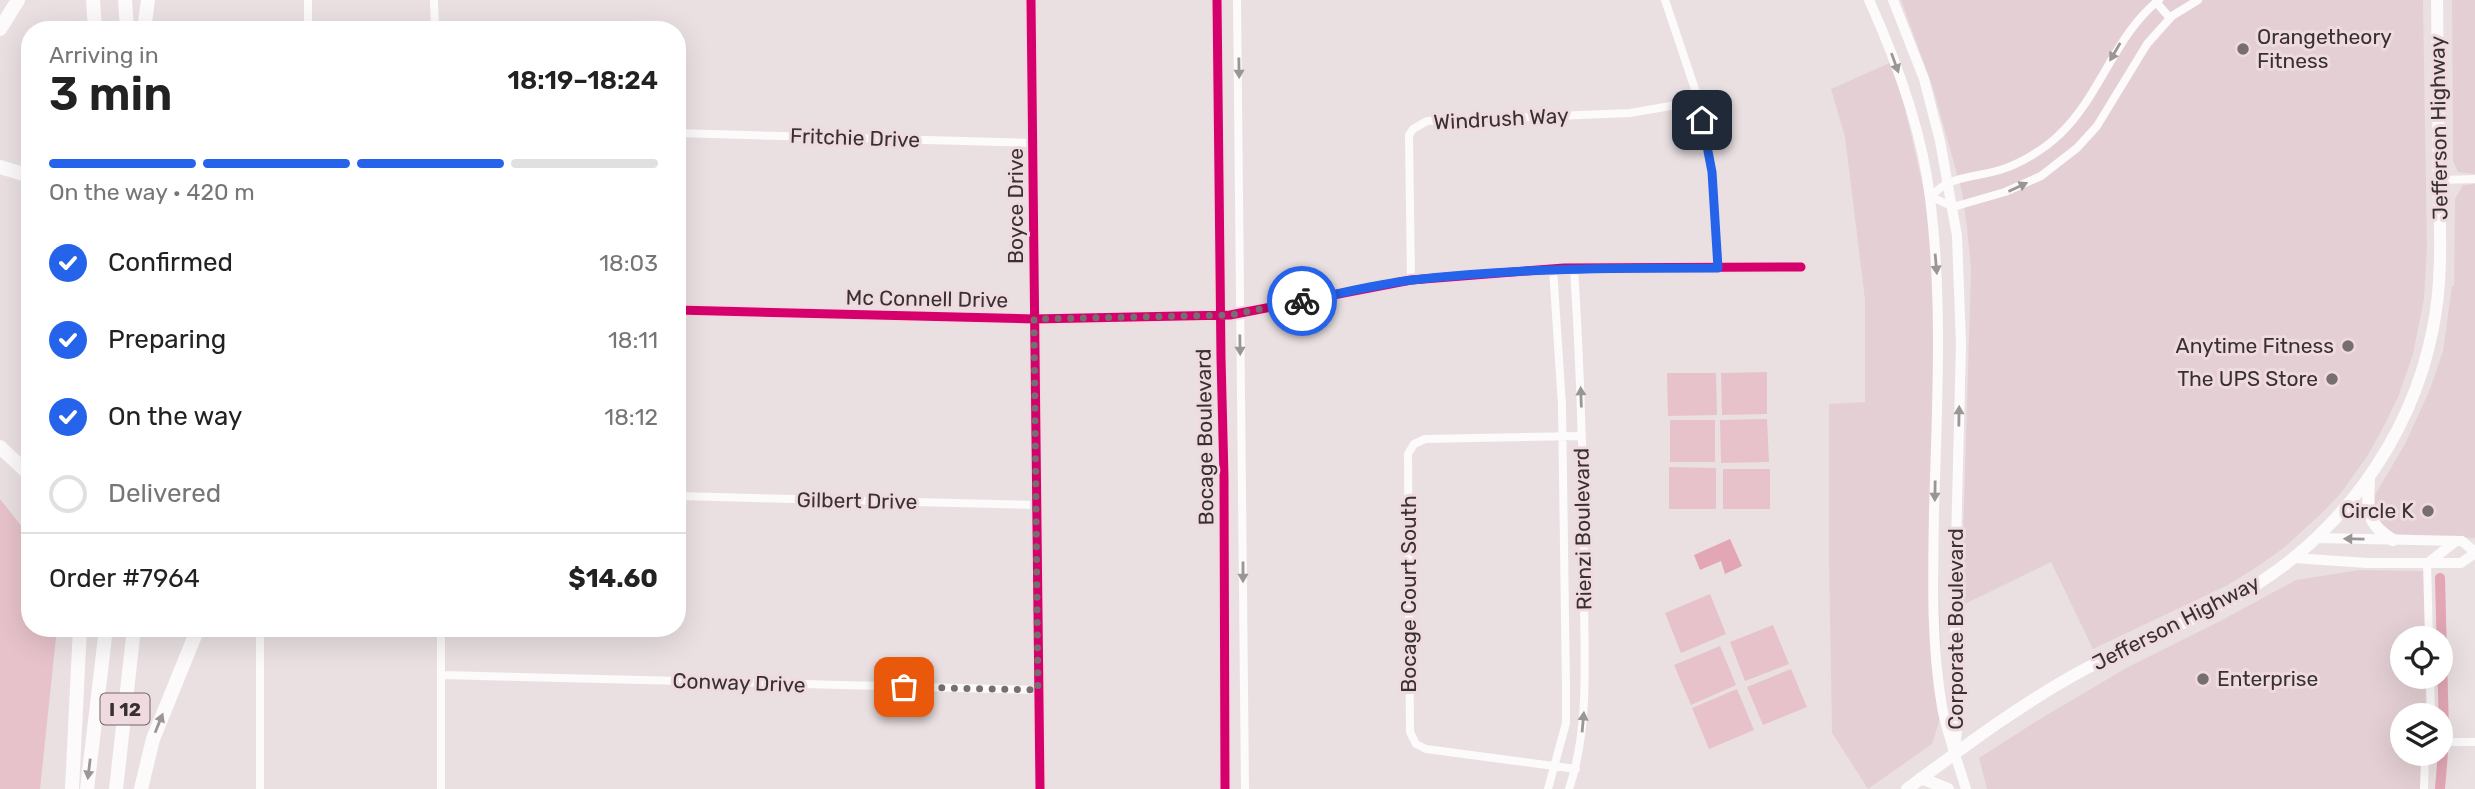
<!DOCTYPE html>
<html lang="en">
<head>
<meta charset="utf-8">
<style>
  body { margin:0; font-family:Rubik,sans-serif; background:#f6f6f6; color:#222; height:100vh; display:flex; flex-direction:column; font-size:26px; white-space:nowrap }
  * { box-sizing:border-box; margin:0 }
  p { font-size:23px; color:#767676 }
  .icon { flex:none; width:38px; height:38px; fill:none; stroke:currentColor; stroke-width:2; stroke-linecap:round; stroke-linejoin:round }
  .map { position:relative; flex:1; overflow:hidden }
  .panel { position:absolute; left:21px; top:21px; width:665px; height:616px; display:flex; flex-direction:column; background:#fff; border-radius:28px; box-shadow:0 7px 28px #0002 }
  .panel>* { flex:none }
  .controls { position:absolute; left:2390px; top:626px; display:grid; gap:14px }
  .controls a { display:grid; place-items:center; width:63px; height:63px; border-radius:50%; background:#fff; box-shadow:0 7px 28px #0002; font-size:35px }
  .pin { position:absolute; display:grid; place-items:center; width:60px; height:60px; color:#fff; margin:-30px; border-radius:14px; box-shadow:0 4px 10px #0006 }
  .courier { position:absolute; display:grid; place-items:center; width:70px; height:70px; margin:-35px; border:5px solid #2563eb; border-radius:50%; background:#fff; color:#222; box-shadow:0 2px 9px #0007 }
  .head em { font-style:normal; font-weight:600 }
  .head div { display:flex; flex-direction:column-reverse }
  .head { display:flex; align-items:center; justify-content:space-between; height:119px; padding:0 28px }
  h1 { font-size:46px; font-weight:600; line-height:52px }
  .bar { display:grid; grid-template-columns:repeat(4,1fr); gap:10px 7px; align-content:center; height:84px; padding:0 28px }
  .bar i { height:9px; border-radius:5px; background:#e0e0e0 }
  .bar .active { background:#2563eb }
  .bar p { grid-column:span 4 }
  .line { display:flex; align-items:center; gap:18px; padding:0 28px; border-top:2px solid #e0e0e0 }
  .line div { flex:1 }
  ol { padding:0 28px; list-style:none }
  li { display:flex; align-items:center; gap:21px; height:77px }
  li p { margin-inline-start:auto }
  li .icon { padding:7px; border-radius:50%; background:#2563eb; color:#fff; stroke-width:4 }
  li:last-child { color:#767676 }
  li i { width:38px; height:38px; border:4px solid #e0e0e0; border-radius:50% }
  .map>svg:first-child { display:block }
</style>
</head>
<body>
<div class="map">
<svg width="2475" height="789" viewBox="0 0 2475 789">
  <rect width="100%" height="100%" fill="#eae0e2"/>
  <path fill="#e4d0d4" d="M1901,0H2423L2427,248L2424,299L2413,354L2399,395L2385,424L2368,455L2341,493L2322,513L2285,547L2257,567L2228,585L2093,649L2051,562L1961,606L1971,269L1967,228L1962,192L1933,88Z
    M2452,0H2475V174L2458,172L2453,161Z
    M1894,61L1925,195L1937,277L1935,477L1943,709L1932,744L1868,789L1832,733L1829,563V404L1865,402V300L1845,137L1831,89Z
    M2475,184V538L2394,534L2377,520L2374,502L2375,495L2406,442L2430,389L2443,351L2452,286H2454L2455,199L2463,185Z
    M2359,570L2427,571L2426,639H2403V677H2426L2425,716H2403V754H2420V758L2424,763V789H1987L1979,758L2040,719L2128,667L2224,619L2296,580Z"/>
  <path fill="#e7c2ca" d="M1767,372V414L1722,415L1721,373Z
    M1667,373H1716L1717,415L1668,416Z
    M1767,419L1769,462L1721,463L1720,420Z
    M1670,420H1715V462H1670Z
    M1669,467L1716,468V509H1669Z
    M1723,469H1770V509H1723Z
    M0,499L30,537V628H57L40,789H0Z
    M1710,594L1726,634L1681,653L1665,613Z
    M1773,625L1789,664L1745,681L1730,642Z
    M1720,646L1736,685L1691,705L1674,665Z
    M1791,669L1807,707L1763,725L1747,687Z
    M1737,689L1754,730L1709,749L1692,708Z"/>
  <path fill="#e2a6b5" d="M1730,539L1742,566L1725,574L1721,561L1700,570L1694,555Z"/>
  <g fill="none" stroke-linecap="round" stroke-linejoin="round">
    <path stroke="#e2a6b5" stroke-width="10" d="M2440,578L2444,732
      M2440,789L2443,752"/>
    <path stroke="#fcfafb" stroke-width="8" d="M308,0V30
      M434,0L435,30
      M1031,0L1040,789
      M1217,0L1221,358L1224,477L1225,789
      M1237,0L1245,789
      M1665,0L1699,101L1712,172L1718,268
      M2159,0C2114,36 2101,95 2060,134C2045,149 2020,164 2000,170C1984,175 1963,176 1948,183C1942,186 1936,192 1930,196L1953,207L2005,192L2041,176L2077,148L2097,126L2147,44L2172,16L2198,0
      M2156,2L2170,18
      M677,133L1033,143
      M2439,180L2475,179
      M1411,280L1409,135L1413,129L1427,121L1630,113L1699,101
      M677,310L1034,319L1230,315L1411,280L1564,268L1801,267
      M677,496L1036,505
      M2427,563L2429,639
      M260,629V789
      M441,675L1038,690
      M2430,677L2431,716
      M2441,742H2475
      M1576,769L1426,749L1416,744L1410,732L1408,454L1414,444L1425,439L1581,436
      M441,789V628
      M1548,789L1566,723V689L1562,405L1553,269
      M1569,789C1590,726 1584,659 1584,593C1584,485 1581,377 1574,268
      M2424,789L2425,754"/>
    <path stroke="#fcfafb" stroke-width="10" d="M1869,0C1897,62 1922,130 1930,198C1943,301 1937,407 1934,511C1933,576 1931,643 1942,707C1947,735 1958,762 1966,789
      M1893,0L1924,79L1940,141L1957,236L1961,344L1955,583V630L1959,692L1956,744
      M2316,538L2462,541L2475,552
      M2294,558L2367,563H2461L2475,553
      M2428,563L2456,541"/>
    <path stroke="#fcfafb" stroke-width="12" d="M2369,477C2368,507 2364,523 2393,540
      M1921,778L1948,789
      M1907,789C1965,746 2023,702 2087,668C2136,643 2187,623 2235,597C2336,542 2411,441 2433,328C2443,279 2440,229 2439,180C2438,120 2438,60 2437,0"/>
    <path stroke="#fcfafb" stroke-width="14" d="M93,0L95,30
      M125,0L127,30
      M0,29L18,0
      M144,30L148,0
      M0,167L30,176
      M0,447L30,475
      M72,789L80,628
      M87,789L106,628
      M116,789L134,628
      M141,789L153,739L198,628"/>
    <g stroke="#efdbdf" stroke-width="13">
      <path id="cycleway" d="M1031,0L1040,789
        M1217,0L1221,358L1224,477L1225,789
        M677,310L1034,319L1230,315L1411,280L1564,268L1801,267"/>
    </g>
    <use href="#cycleway" stroke="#d6006c" stroke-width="9"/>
  </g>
  <defs><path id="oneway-solid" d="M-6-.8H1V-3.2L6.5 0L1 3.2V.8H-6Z" transform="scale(1.75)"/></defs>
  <g fill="#9a9696">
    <use href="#oneway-solid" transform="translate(2115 52) rotate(120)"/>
    <use href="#oneway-solid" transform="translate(1895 63) rotate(70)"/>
    <use href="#oneway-solid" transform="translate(1239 68) rotate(89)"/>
    <use href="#oneway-solid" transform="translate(2018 187) rotate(-25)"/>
    <use href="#oneway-solid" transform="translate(1936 264) rotate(85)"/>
    <use href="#oneway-solid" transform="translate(1240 345) rotate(89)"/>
    <use href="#oneway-solid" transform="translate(1581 397) rotate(-92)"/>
    <use href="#oneway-solid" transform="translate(1959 416) rotate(-89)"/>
    <use href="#oneway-solid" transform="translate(1935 491) rotate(91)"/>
    <use href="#oneway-solid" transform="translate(2354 539) rotate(-179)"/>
    <use href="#oneway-solid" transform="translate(1243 572) rotate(90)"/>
    <use href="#oneway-solid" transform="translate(1583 722) rotate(-85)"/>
    <use href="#oneway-solid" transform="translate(159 723) rotate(-68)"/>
    <use href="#oneway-solid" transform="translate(89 769) rotate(97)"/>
  </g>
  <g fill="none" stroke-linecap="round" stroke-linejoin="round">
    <path stroke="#766e70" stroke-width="7" stroke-dasharray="0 12.6" d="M904,687L1038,690L1034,319L1230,315L1302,301"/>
    <path stroke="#2563eb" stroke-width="9" d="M1302,301C1339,294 1376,284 1413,280C1515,268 1616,268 1718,268L1712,172L1702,120"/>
  </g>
  <g fill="#766e70" stroke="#efdbdf" stroke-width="2.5">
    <circle cx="2243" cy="49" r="7"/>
    <circle cx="2348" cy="346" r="7"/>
    <circle cx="2332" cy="379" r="7"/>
    <circle cx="2428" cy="511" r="7"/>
    <circle cx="2203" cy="679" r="7"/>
  </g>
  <g text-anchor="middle" stroke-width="6" stroke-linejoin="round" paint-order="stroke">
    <rect fill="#efdbdf" stroke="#6f6466" stroke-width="2" x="100.5" y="693.5" width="49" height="31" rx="5"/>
    <g font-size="19" font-weight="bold" fill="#383132">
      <text x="125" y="716">I 12</text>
    </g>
    <g font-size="21" fill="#383132" stroke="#efdbdf" text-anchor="end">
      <text x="2257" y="44" text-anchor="start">Orangetheory<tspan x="2257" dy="24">Fitness</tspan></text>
      <text x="2334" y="353">Anytime Fitness</text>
      <text x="2318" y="386">The UPS Store</text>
      <text x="2414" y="518">Circle K</text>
      <text x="2217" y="686" text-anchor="start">Enterprise</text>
    </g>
    <g font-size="21" fill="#383132" stroke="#efdbdf">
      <text transform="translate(1501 119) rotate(-3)" y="7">Windrush Way</text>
      <text transform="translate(2439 128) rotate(-91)" y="7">Jefferson Highway</text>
      <text transform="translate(855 138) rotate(2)" y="7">Fritchie Drive</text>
      <text transform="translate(1016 206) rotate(-90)" y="7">Boyce Drive</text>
      <text transform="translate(927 299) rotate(1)" y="7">Mc Connell Drive</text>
      <text transform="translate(1205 437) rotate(-91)" y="7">Bocage Boulevard</text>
      <text transform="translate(857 501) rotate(1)" y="7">Gilbert Drive</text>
      <text transform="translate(1583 529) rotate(-91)" y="7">Rienzi Boulevard</text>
      <text transform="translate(1409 594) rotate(-90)" y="7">Bocage Court South</text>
      <text transform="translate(2176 623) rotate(-27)" y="7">Jefferson Highway</text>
      <text transform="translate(1956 629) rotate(-90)" y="7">Corporate Boulevard</text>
      <text transform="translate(739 683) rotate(2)" y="7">Conway Drive</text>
    </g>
  </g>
</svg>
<div class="controls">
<a><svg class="icon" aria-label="locate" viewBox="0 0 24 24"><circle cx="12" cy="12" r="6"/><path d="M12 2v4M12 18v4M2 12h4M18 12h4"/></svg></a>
<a><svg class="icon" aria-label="layers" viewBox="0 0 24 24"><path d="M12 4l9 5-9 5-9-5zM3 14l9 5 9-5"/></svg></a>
</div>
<div class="pin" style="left:904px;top:687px;background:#ea580c"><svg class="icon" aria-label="bag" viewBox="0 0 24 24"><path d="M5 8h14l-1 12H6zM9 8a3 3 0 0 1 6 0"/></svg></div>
<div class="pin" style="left:1702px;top:120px;background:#1f2937"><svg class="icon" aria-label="home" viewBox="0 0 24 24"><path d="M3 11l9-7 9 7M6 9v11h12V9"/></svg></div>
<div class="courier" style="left:1302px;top:301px"><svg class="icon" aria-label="bike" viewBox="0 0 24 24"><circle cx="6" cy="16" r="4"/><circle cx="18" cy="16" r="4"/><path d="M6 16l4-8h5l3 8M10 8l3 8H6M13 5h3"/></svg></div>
<section class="panel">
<div class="head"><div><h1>3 min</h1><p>Arriving in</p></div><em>18:19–18:24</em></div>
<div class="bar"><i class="active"></i><i class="active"></i><i class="active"></i><i></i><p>On the way · 420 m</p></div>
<ol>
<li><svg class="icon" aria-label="check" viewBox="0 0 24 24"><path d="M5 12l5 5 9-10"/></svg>Confirmed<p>18:03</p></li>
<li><svg class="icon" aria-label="check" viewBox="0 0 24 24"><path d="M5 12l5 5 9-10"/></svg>Preparing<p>18:11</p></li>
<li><svg class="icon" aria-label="check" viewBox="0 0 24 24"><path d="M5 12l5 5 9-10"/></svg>On the way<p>18:12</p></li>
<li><i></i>Delivered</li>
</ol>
<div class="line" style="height:91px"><div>Order #7964</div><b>$14.60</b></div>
</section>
</div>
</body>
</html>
